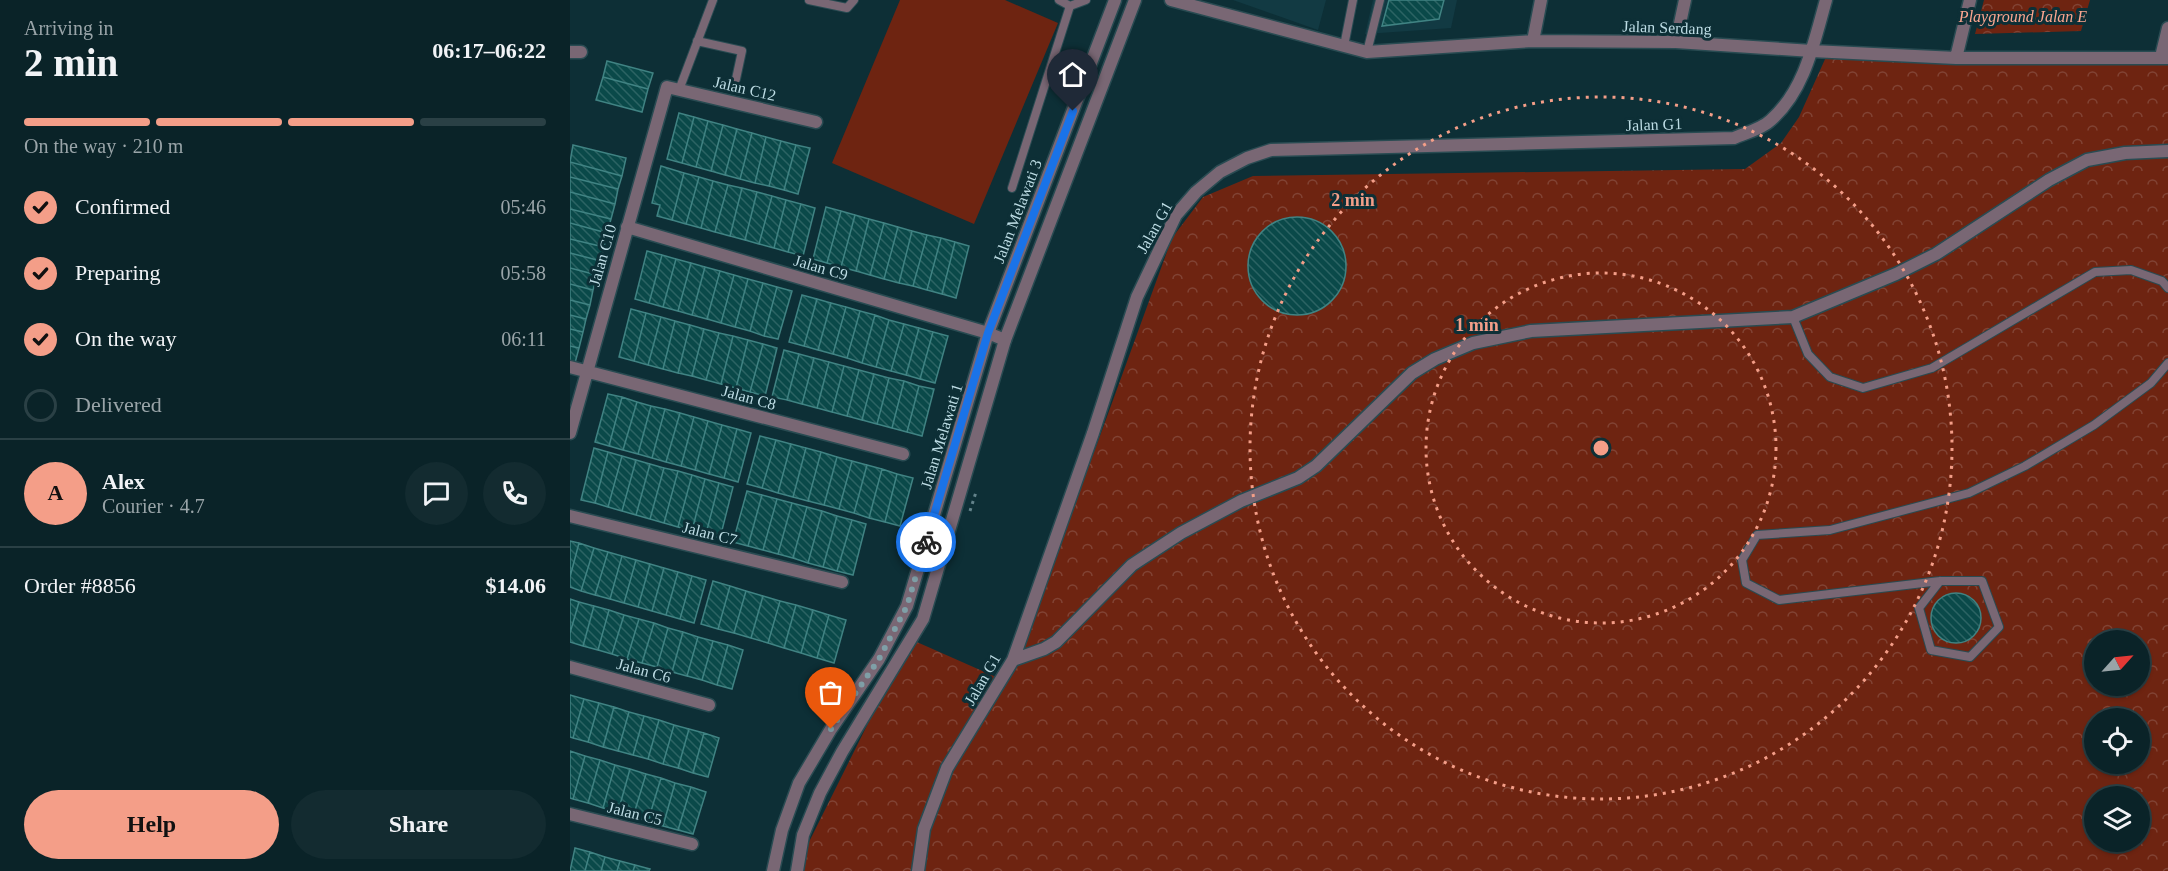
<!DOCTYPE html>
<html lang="en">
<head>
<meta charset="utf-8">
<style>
  body { margin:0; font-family:Georgia,serif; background:#132b30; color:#f1f3f6; height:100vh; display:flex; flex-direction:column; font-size:22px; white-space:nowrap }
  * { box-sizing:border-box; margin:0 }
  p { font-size:20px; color:#99a4a8 }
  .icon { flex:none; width:33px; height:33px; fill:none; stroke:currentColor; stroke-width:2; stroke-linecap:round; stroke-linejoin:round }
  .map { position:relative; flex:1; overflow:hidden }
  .sheet { display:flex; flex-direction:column; background:#0a2328; width:570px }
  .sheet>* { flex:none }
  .needle { width:39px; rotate:63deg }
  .buttons { position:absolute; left:1514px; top:630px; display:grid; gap:12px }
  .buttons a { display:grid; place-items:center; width:66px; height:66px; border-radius:50%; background:#0a2328; box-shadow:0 2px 4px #0004,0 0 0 2px #2a4045; font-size:30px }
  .pin { position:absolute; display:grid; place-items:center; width:51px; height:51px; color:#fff; margin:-62px -26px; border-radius:50% 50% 50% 0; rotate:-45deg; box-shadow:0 0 6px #0007 }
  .pin .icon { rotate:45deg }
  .courier { position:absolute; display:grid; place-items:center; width:60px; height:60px; margin:-30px; border:4px solid #1a73e8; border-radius:50%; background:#fff; color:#222; box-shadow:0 2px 8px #0007 }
  .headline em { font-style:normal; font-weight:800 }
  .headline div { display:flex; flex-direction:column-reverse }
  .headline { display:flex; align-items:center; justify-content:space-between; height:102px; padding:0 24px }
  h1 { font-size:39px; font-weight:800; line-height:45px }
  .bar { display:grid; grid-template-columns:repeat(4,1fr); gap:9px 6px; align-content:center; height:72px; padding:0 24px }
  .bar i { height:8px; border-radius:4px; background:#2a4045 }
  .bar .on { background:#f49e88 }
  .bar p { grid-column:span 4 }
  .line { display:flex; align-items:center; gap:15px; padding:0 24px; border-top:2px solid #2a4045 }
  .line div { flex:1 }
  .round { display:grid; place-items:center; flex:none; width:63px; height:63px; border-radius:32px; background:#132b30 }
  ol { padding:0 24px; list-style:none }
  li { display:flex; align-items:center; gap:18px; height:66px }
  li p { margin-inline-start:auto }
  li .icon { padding:6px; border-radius:50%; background:#f49e88; color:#111; stroke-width:4 }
  li:last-child { color:#99a4a8 }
  li i { width:33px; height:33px; border:3px solid #2a4045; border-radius:50% }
  .cta { display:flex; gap:12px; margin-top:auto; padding:12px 24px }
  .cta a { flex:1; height:69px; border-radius:36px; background:#f49e88; color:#111; font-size:24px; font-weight:800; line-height:69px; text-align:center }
  .cta a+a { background:#132b30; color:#f1f3f6 }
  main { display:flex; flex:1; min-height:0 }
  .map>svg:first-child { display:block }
</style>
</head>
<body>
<main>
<section class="sheet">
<div class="headline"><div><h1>2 min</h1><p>Arriving in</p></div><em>06:17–06:22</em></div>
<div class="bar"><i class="on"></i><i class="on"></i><i class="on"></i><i></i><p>On the way · 210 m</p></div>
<ol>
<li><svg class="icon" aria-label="check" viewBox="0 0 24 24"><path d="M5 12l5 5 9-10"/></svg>Confirmed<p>05:46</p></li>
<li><svg class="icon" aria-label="check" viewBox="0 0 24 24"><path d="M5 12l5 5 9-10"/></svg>Preparing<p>05:58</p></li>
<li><svg class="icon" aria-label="check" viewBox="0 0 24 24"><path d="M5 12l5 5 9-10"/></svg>On the way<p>06:11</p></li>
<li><i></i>Delivered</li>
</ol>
<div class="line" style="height:108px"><b class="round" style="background:#f49e88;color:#111">A</b><div><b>Alex</b><p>Courier · 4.7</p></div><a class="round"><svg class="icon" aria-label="chat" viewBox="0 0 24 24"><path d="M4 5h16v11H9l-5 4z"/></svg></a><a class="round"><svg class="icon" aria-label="phone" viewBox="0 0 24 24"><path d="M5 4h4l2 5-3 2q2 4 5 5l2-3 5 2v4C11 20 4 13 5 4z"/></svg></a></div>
<div class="line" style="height:78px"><div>Order #8856</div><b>$14.06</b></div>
<div class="cta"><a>Help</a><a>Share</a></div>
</section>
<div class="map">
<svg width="1598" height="871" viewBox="0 0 1598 871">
  <defs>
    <pattern id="forest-crowns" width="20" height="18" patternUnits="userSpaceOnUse" patternTransform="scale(1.5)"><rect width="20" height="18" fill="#6e2411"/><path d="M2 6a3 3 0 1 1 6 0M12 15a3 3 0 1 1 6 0" fill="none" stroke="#814334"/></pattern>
    <pattern id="building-back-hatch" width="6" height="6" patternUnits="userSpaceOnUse" patternTransform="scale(1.5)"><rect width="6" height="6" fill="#0a4949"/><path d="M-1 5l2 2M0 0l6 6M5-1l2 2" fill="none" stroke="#2c6363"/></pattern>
  </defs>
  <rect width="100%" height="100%" fill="#0d2f36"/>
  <path fill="#123a43" d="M663,0H756L748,30Z
    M803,0H887L881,28L795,34Z"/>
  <path fill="url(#forest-crowns)" fill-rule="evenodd" d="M1414,0H1520L1511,31L1405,34Z
    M1256,57L1598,58V871H230V860L340,639L426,677L456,626L527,444L602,238L633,197L683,176L1175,169L1211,143L1229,117ZM1524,640H1569V686H1524ZM1524,718H1569V764H1524ZM1524,796H1569V842H1524Z"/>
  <path fill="#6e2411" d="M330,0H435L488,23L404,224L262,163Z"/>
  <path fill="url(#building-back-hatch)" stroke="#408383" stroke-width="1.5" d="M819,0H874L869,19L812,26Z
    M37,61L83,73L78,89L33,77Z
    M33,77L78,89L72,112L26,100Z
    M109,113L124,117L112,163L97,159Z
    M124,117L138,121L126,167L112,163Z
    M138,121L153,125L141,171L126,167Z
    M153,125L167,129L155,175L141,171Z
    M167,129L182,133L170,179L155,175Z
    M182,133L196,137L185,183L170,179Z
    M196,137L211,141L199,186L185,183Z
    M211,141L226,145L214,190L199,186Z
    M3,145L56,158L52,176L0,162Z
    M226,145L240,148L228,194L214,190Z
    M0,162L52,176L48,189L0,177Z
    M91,166L114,173L102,220L87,216L90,205L82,203Z
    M114,173L129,177L116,224L102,220Z
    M0,177L48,189L45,204L0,192Z
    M129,177L143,181L131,228L116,224Z
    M143,181L158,185L145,232L131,228Z
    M158,185L172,188L160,236L145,232Z
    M172,188L187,192L175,240L160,236Z
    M0,192L45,204L41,219L0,209Z
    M187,192L202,196L189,244L175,240Z
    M202,196L216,200L204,248L189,244Z
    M216,200L231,204L218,252L204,248Z
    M231,204L245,208L233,256L218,252Z
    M256,207L271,211L257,263L243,259Z
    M0,209L41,219L37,233L0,223Z
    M271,211L285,215L271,267L257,263Z
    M285,215L299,219L286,271L271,267Z
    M678 266a49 49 0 1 1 98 0a49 49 0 1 1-98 0Z
    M299,219L314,223L300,275L286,271Z
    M0,223L37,233L34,247L0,239Z
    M314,223L328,227L314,279L300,275Z
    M328,227L342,231L329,283L314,279Z
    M342,231L357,235L343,286L329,283Z
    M357,235L371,238L357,290L343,286Z
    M371,238L385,242L372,294L357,290Z
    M0,239L34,247L31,261L0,253Z
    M385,242L399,246L386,298L372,294Z
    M77,251L92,255L79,303L65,299Z
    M0,253L31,261L27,275L0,268Z
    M92,255L106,259L93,307L79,303Z
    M106,259L121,263L108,311L93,307Z
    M121,263L135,267L122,315L108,311Z
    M135,267L150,271L137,319L122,315Z
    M0,268L27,275L23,290L0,284Z
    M150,271L164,275L151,323L137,319Z
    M164,275L178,279L165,327L151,323Z
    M178,279L193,283L180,331L165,327Z
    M193,283L207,287L194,336L180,331Z
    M0,284L23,290L20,305L0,300Z
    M207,287L222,291L208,339L194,336Z
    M232,295L247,299L234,346L219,342Z
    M247,299L261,303L248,350L234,346Z
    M0,300L20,305L16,319L0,315Z
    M261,303L276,307L263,354L248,350Z
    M276,307L290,311L277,358L263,354Z
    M61,309L76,313L64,361L49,357Z
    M290,311L305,315L292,363L277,358Z
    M76,313L91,317L78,365L64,361Z
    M0,315L16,319L13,332L0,329Z
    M305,315L319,320L306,367L292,363Z
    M91,317L105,321L93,369L78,365Z
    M319,320L334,324L321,371L306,367Z
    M105,321L120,325L108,373L93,369Z
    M334,324L349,328L336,375L321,371Z
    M120,325L134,329L122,376L108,373Z
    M349,328L363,332L350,379L336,375Z
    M0,329L13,332L9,348L0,346Z
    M134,329L149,333L136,380L122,376Z
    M363,332L378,336L365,383L350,379Z
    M149,333L163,336L151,384L136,380Z
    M163,336L178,340L166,388L151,384Z
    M178,340L193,344L180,392L166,388Z
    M193,344L207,348L195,396L180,392Z
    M0,346L9,348L5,363L0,362Z
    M214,350L229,354L217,400L202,397Z
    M229,354L244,358L232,404L217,400Z
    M244,358L259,362L247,408L232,404Z
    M259,362L274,366L262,412L247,408Z
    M274,366L289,370L277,416L262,412Z
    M289,370L304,374L292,420L277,416Z
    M304,374L319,378L307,424L292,420Z
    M319,378L334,381L322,428L307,424Z
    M334,381L349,386L337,432L322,428Z
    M349,386L364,389L352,436L337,432Z
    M38,394L52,397L39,446L25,442Z
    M52,397L67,402L53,450L39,446Z
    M67,402L81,406L68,454L53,450Z
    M81,406L95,409L82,458L68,454Z
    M95,409L110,413L96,462L82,458Z
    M110,413L124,417L111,466L96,462Z
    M124,417L138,421L125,470L111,466Z
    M138,421L152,425L139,474L125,470Z
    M152,425L167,429L154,478L139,474Z
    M167,429L181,433L168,482L154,478Z
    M190,436L206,440L192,488L177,484Z
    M206,440L221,444L208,493L192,488Z
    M221,444L236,448L223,497L208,493Z
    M24,448L38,452L25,503L11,500Z
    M236,448L251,452L238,501L223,497Z
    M38,452L52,456L38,507L25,503Z
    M251,452L267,457L254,505L238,501Z
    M52,456L66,460L52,511L38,507Z
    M267,457L282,461L269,509L254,505Z
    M66,460L80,464L66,515L52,511Z
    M282,461L297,465L284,513L269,509Z
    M80,464L94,468L80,519L66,515Z
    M297,465L312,469L299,518L284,513Z
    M94,468L108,471L94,523L80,519Z
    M312,469L327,474L315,522L299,518Z
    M108,471L122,475L108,527L94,523Z
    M327,474L343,478L330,526L315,522Z
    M122,475L135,479L122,531L108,527Z
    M135,479L149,483L136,534L122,531Z
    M149,483L163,487L150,538L136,534Z
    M177,491L192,495L178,546L163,542Z
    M192,495L207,499L193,550L178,546Z
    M207,499L222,503L208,554L193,550Z
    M222,503L237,507L223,558L208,554Z
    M237,507L252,511L238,563L223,558Z
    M252,511L267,516L253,567L238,563Z
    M267,516L282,520L267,571L253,567Z
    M282,520L296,524L283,575L267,571Z
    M0,541L9,543L0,577Z
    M9,543L24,548L11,591L0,587V577Z
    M24,548L38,552L25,595L11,591Z
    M38,552L52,556L40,599L25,595Z
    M52,556L66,560L54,603L40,599Z
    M66,560L80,564L68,607L54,603Z
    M80,564L94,568L82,611L68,607Z
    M94,568L108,572L96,615L82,611Z
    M108,572L122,576L110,619L96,615Z
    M122,576L136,580L124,623L110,619Z
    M143,581L160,586L148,629L131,624Z
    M160,586L176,591L164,633L148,629Z
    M176,591L193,596L181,638L164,633Z
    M1361 618a25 25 0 1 1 50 0a25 25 0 1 1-50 0Z
    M193,596L210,601L198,643L181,638Z
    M0,599L9,602L0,633Z
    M210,601L226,605L214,648L198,643Z
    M9,602L24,606L13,646L0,642V633Z
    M226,605L243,610L231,653L214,648Z
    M24,606L39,610L28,650L13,646Z
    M39,610L54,615L42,654L28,650Z
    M243,610L259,615L247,658L231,653Z
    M54,615L69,619L57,659L42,654Z
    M259,615L276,620L264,663L247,658Z
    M69,619L84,623L72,663L57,659Z
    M84,623L98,628L87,667L72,663Z
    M98,628L113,632L102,672L87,667Z
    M113,632L128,637L117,676L102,672Z
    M128,637L143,641L132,680L117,676Z
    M143,641L158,645L147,685L132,680Z
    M158,645L173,650L162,689L147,685Z
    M0,695L14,699L3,738L0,737Z
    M14,699L29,703L18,742L3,738Z
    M29,703L44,707L33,747L18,742Z
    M44,707L59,712L48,751L33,747Z
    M59,712L74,716L63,755L48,751Z
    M74,716L89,720L78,759L63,755Z
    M89,720L104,725L93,764L78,759Z
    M104,725L119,729L108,768L93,764Z
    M119,729L134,733L123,773L108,768Z
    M134,733L149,738L138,777L123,773Z
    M0,751L15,756L3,799L0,798Z
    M15,756L30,760L18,803L3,799Z
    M30,760L45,765L33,808L18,803Z
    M45,765L60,769L48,812L33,808Z
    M60,769L76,774L63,817L48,812Z
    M76,774L91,778L78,821L63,817Z
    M91,778L105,783L93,826L78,821Z
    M105,783L121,787L108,830L93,826Z
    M121,787L136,792L123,834L108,830Z
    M5,848L20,852L15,871H0Z
    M20,852L35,857L31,871H15Z
    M35,857L50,861L47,871H31Z
    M50,861L65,865L63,871H47Z
    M65,865L80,869L79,871H63Z"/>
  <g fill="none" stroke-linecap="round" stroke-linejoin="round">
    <g stroke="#294b52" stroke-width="10">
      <path id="service" d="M239,0L277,8L284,0
        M489,0L500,6L516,0
        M127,41L172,51L166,79
        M774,46L783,0
        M797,52L810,0
        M109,90L143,0
        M442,188L500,6
        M1223,317L1238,354L1260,377L1293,388L1362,368L1525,272L1561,270L1592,281L1598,288
        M1370,581L1349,608L1361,650L1400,657L1429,627L1412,581H1370L1209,600L1176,583L1172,560L1187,535L1260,530L1399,493L1455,466L1524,425L1581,383L1598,363"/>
    </g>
    <g stroke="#294b52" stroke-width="15">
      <path id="minor" d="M601,0L797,52L963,41L1106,42L1242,51L1386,58H1598
        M963,41L971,0
        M1106,42L1115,0
        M0,52H11
        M1591,57L1598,28
        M1386,58L1400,0
        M57,227L418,333L435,340
        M0,367L333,454
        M0,433L97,87L246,122
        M0,516L272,582
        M443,660L474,649L486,642L562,565L611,533L671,501L728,478L746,466L842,373L865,359L903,343L961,331L1223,317L1326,274L1366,254L1479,180L1517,160L1555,153L1598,151
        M0,667L139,705
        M0,814L122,844
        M348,871L354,829L377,768L443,660L523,433L567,297L606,215L626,192L650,172L677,158L701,150L1164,138C1175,133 1192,129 1201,120C1235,90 1244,42 1256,0"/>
    </g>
    <g stroke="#294b52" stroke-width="15">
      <path id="tertiary" d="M203,871L212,830L229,783L261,729L309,659L337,606L418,333L545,0
        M227,871L233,835L250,793L272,752L353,619L435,340L565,0"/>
    </g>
    <path stroke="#63838b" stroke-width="3" stroke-dasharray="3 4.5" stroke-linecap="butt" d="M400,511L406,492"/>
    <use href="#service" stroke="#796774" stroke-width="8"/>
    <use href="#minor" stroke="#796774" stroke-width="12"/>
    <use href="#tertiary" stroke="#796774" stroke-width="12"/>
  </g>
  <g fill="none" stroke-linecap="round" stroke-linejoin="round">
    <path stroke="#7f9fa7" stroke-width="6" stroke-dasharray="0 10.8" d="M261,729L309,659L337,606L356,542"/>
    <path stroke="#1a73e8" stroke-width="8" d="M356,542L418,333L503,111"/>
  </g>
  <g fill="none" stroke="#f49e88" stroke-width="3" stroke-dasharray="3 6">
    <circle cx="1031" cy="448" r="175"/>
    <circle cx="1031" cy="448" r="351"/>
  </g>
  <g text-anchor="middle" stroke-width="6" stroke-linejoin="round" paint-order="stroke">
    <g font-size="16" font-style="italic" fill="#fca690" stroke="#0d2f36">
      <text x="1453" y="22">Playground Jalan E</text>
    </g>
    <g font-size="16" fill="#bddce4" stroke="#0d2f36">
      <text transform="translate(1097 27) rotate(2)" y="6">Jalan Serdang</text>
      <text transform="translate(175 88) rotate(13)" y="6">Jalan C12</text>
      <text transform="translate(1084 124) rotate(-2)" y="6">Jalan G1</text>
      <text transform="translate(447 211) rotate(-69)" y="6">Jalan Melawati 3</text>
      <text transform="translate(584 227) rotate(-61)" y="6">Jalan G1</text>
      <text transform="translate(32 255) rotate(-74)" y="6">Jalan C10</text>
      <text transform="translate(251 267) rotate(16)" y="6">Jalan C9</text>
      <text transform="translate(179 397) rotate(15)" y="6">Jalan C8</text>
      <text transform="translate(371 436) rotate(-73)" y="6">Jalan Melawati 1</text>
      <text transform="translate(140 533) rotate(14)" y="6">Jalan C7</text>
      <text transform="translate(74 670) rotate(15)" y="6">Jalan C6</text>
      <text transform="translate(412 679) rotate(-60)" y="6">Jalan G1</text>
      <text transform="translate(65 813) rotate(14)" y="6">Jalan C5</text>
    </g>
  </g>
  <circle cx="1031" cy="448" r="9" fill="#f49e88" stroke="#0d2f36" stroke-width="3"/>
  <g font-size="18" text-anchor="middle" font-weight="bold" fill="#f49e88" stroke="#0d2f36" stroke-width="6" stroke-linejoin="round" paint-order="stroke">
    <text x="783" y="206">2 min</text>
    <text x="907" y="331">1 min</text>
  </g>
</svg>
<div class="buttons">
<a><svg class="needle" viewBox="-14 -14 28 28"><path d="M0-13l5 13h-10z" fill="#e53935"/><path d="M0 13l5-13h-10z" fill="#99a4a8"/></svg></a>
<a><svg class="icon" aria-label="locate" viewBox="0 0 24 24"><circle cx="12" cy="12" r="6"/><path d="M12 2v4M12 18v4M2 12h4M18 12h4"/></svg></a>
<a><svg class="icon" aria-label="layers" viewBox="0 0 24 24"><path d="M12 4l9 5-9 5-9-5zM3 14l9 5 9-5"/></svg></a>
</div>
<div class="pin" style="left:261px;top:729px;background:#ea580c"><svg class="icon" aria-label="bag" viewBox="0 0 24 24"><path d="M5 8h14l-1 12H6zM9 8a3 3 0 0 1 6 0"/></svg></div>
<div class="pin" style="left:503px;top:111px;background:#1f2937"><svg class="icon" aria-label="home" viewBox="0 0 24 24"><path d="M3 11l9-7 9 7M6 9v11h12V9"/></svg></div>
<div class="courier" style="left:356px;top:542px"><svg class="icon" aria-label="bike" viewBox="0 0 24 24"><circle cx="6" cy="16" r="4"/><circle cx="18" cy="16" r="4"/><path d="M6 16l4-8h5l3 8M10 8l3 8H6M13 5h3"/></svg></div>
</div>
</main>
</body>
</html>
